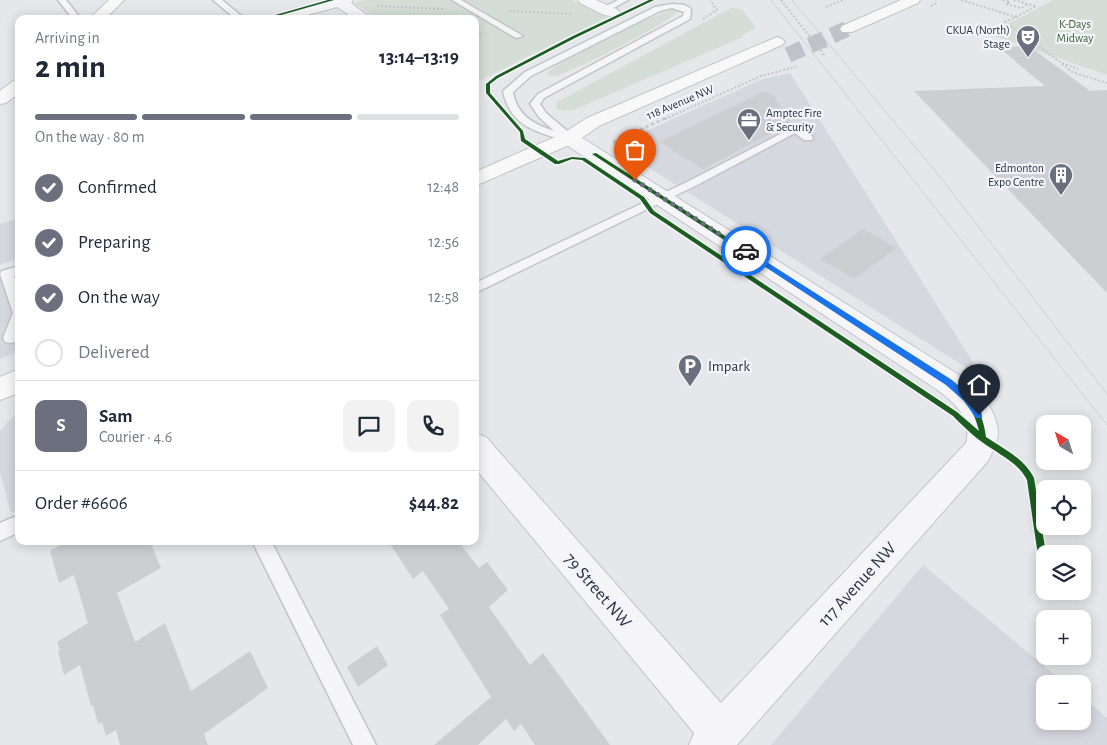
<!DOCTYPE html>
<html lang="en">
<head>
<meta charset="utf-8">
<style>
  body { margin:0; font-family:"Alegreya Sans",sans-serif; background:#f2f2f3; color:#1f2937; height:100vh; display:flex; flex-direction:column; font-size:19px; white-space:nowrap }
  * { box-sizing:border-box; margin:0 }
  p { font-size:16px; color:#747a83 }
  .icon { flex:none; width:28px; height:28px; fill:none; stroke:currentColor; stroke-width:2; stroke-linecap:round; stroke-linejoin:round }
  .map { position:relative; flex:1; overflow:hidden }
  .drawer { position:absolute; left:15px; top:15px; width:464px; height:530px; display:flex; flex-direction:column; background:#fff; border-radius:10px; box-shadow:0 2px 12px #0003 }
  .drawer>* { flex:none }
  .needle { width:32px; rotate:321deg }
  .tools { position:absolute; left:1036px; top:415px; display:grid; gap:10px }
  .tools a { display:grid; place-items:center; width:55px; height:55px; border-radius:10px; background:#fff; box-shadow:0 2px 12px #0003; font-size:25px }
  .pin { position:absolute; display:grid; place-items:center; width:42px; height:42px; color:#fff; margin:-51px -21px; border-radius:50% 50% 50% 0; rotate:-45deg; box-shadow:0 0 5px #0007 }
  .pin .icon { rotate:45deg }
  .courier { position:absolute; display:grid; place-items:center; width:50px; height:50px; margin:-25px; border:4px solid #1a73e8; border-radius:50%; background:#fff; color:#222; box-shadow:0 1px 6px #0007 }
  .headline em { font-style:normal; font-weight:700 }
  .headline div { display:flex; flex-direction:column-reverse }
  .headline { display:flex; align-items:center; justify-content:space-between; height:85px; padding:0 20px }
  h1 { font-size:32px; font-weight:700; line-height:38px }
  .bar { display:grid; grid-template-columns:repeat(4,1fr); gap:8px 5px; align-content:center; height:60px; padding:0 20px }
  .bar i { height:6px; border-radius:4px; background:#e0e1e3 }
  .bar .current { background:#6c707e }
  .bar p { grid-column:span 4 }
  .line { display:flex; align-items:center; gap:12px; padding:0 20px; border-top:1px solid #e0e1e3 }
  .line div { flex:1 }
  .round { display:grid; place-items:center; flex:none; width:52px; height:52px; border-radius:10px; background:#f2f2f3 }
  ol { padding:0 20px; list-style:none }
  li { display:flex; align-items:center; gap:15px; height:55px }
  li p { margin-inline-start:auto }
  li .icon { padding:5px; border-radius:50%; background:#6c707e; color:#fff; stroke-width:4 }
  li:last-child { color:#747a83 }
  li i { width:28px; height:28px; border:2px solid #e0e1e3; border-radius:50% }
  .map>svg:first-child { display:block }
</style>
</head>
<body>
<div class="map">
<svg width="1107" height="745" viewBox="0 0 1107 745">
  <rect width="100%" height="100%" fill="#e6e7ea"/>
  <path fill="#d6d8df" d="M790,73L983,378L619,149V143L763,79Z
    M19,218V258L0,265V224Z
    M19,267V351L0,359V274Z
    M19,410V509L11,513L0,473V431Z
    M923,565L1066,684H1045V721H1082L1083,697L1107,718V745H771Z"/>
  <path fill="#d4ded6" d="M366,0H572L608,17L475,83V19H377L354,3Z
    M1053,0H1107V75L989,34Z
    M731,8L742,9L756,28L742,35L743,37L574,110L562,111L556,108L557,102Z
    M673,10L678,11C675,20 569,74 555,76C551,76 550,75 547,74C555,61 654,14 673,10Z"/>
  <path fill="#cdced2" d="M1029,46L1090,91L1107,90V293L914,91L1045,86L998,47Z
    M765,91L774,96L791,123L703,169L659,142Z
    M863,229L897,248L854,279L820,259Z
    M68,541H150L161,568L117,593L135,642L165,623L191,691L250,651L268,688L204,734L208,745H120L116,730L106,736L102,722L98,724L93,705L91,706L80,665L64,675L58,652L60,650L57,642L88,623L74,575L59,583L50,551Z
    M388,541H458L479,568L487,562L508,590L489,607L530,665L543,653L610,745H535L521,724L514,731L506,719L478,745H434L491,697L440,615L449,609L423,571L413,579Z
    M377,646L388,665L358,687L347,667Z"/>
  <g fill="none" stroke-linecap="round" stroke-linejoin="round">
    <path stroke="#c1c2c9" stroke-width="16" stroke-dasharray="16 8" stroke-linecap="butt" d="M788,55L847,29"/>
    <g stroke="#c3c4c8" stroke-width="3">
      <path id="lane" d="M58,0H66L81,19H73Z
        M213,0H222L245,19H236Z
        M452,0H461L523,36L516,38Z
        M618,0H628L608,11L601,9Z
        M672,4L685,5L691,9L690,19L544,98L540,104L546,113L573,136L574,138L573,140L569,141C538,133 510,127 503,91L525,72L655,7ZM672,8L684,12L683,16L538,94L530,104L539,117L554,131C533,124 517,115 513,92L531,76L660,11Z
        M796,126L812,136L813,138L812,140H804L795,133L697,185L475,293V283L689,181Z
        M19,266V275L14,276C19,292 23,327 15,342L10,343L5,342L3,338L13,313L0,274L2,271Z
        M19,515V532L0,541V523Z
        M252,541H271L376,745H353Z"/>
    </g>
    <g stroke="#c3c4c8" stroke-width="2">
      <path id="street" d="M330,0H353L351,3L372,19H355L337,7L293,19H269L271,16Z
        M578,0H596L618,10L620,13L618,16C606,19 591,8 580,3Z
        M569,132L576,134L959,375C976,388 997,408 998,432C998,442 992,452 988,461L737,745H689L694,733L475,468V433L486,437L721,703L966,443C972,419 957,405 939,391L562,142L560,138L562,134Z"/>
    </g>
    <g stroke="#c3c4c8" stroke-width="2">
      <path id="secondary" d="M109,0H124L105,19H89Z
        M901,0H920L918,3L852,32H842L840,29L842,26Z
        M777,37L782,39L785,42L782,45L599,126L576,142L475,186V172L562,134L587,118Z
        M19,80V93L6,103L0,104V91L13,81Z
        M19,369V393L0,400V377Z"/>
    </g>
    <path stroke="#c5c5ca" stroke-width="2" stroke-dasharray="2 2" stroke-linecap="butt" d="M961,0L1016,17L1005,22L1060,62L1078,69
      M1003,0L1010,2L1006,4L1021,8L1028,4
      M1014,0L1035,6
      M377,6L445,9
      M931,6L937,3
      M826,7L843,0
      M509,11L573,14
      M1016,17L1036,6
      M703,19L717,10L710,0
      M475,33L483,35
      M818,47L825,56
      M813,48L828,47
      M1062,64L1072,72L1107,83
      M665,119L761,76L796,67"/>
    <path stroke="#c5c5ca" stroke-width="2.5" stroke-dasharray="3 3" stroke-linecap="butt" d="M613,142L668,117"/>
    <use href="#lane" fill="#f5f5f7" fill-rule="evenodd"/>
    <use href="#street" fill="#f5f5f7" fill-rule="evenodd"/>
    <use href="#secondary" fill="#f8f8f8" fill-rule="evenodd"/>
    <path stroke="#cecfd2" stroke-width="1" d="M771,0L1107,425
      M792,0L941,178L1107,394"/>
    <path stroke="#c5c5ca" stroke-width="2" stroke-dasharray="2 2" stroke-linecap="butt" d="M781,0L818,47"/>
    <g stroke="#f4f5f9" stroke-width="3">
      <path id="cycleway" d="M328,0H334L267,19H261Z
        M649,0H654L575,38L498,78L490,84V93L523,131L525,139L558,161L572,157L585,158L644,197L654,211L957,412L979,431C974,409 964,398 947,385L592,154L596,153L951,381C972,397 983,411 986,437C1004,449 1024,458 1034,478L1046,554H1045V571L1042,570L1041,567L1037,549L1027,480C1018,462 998,454 982,442C972,435 962,425 953,416L650,213L640,199L582,160L572,159L559,164H555L521,141L520,132L486,93V84L496,76L573,36Z"/>
    </g>
    <use href="#cycleway" fill="#1b5e20" fill-rule="evenodd"/>
  </g>
  <path fill="#1a73e8" d="M744,250H748L952,380C961,388 984,405 982,418H976L964,401L946,385L744,253Z"/>
  <g fill="none" stroke-linecap="round" stroke-linejoin="round">
    <path stroke="#6c707e" stroke-width="5" stroke-dasharray="0 9" d="M635,180L746,251"/>
  </g>
  <defs>
    <g id="theatre-pin" transform="scale(1.25)"><path d="M0 17L-7.5 6A9.5 9.5 0 1 1 7.5 6Z" fill="#6c707e" stroke="#f4f5f9"/><path d="M-5-5.5Q0-4 5-5.5V0Q5 5 0 6Q-5 5-5 0ZM-3.3-2.5H-1v1.5H-3.3ZM1-2.5H3.3v1.5H1ZM-2.8 1Q0 5.5 2.8 1Z" fill="#fff"/></g>
    <g id="office-pin" transform="scale(1.25)"><path d="M0 17L-7.5 6A9.5 9.5 0 1 1 7.5 6Z" fill="#6c707e" stroke="#f4f5f9"/><path d="M-6-3h4V-5.5h4V-3h4V5H-6ZM-1-4.5V-3h2v-1.5ZM-6 0V1H6V0Z" fill="#fff"/></g>
    <g id="building-pin" transform="scale(1.25)"><path d="M0 17L-7.5 6A9.5 9.5 0 1 1 7.5 6Z" fill="#6c707e" stroke="#f4f5f9"/><path d="M-4-6H4V6H1V3H-1V6H-4ZM-2.5-4.3h1.7v1.8h-1.7ZM.8-4.3h1.7v1.8H.8ZM-2.5-1h1.7V.8h-1.7ZM.8-1h1.7V.8H.8Z" fill="#fff"/></g>
    <g id="parking-pin" transform="scale(1.25)"><path d="M0 17L-7.5 6A9.5 9.5 0 1 1 7.5 6Z" fill="#6c707e" stroke="#f4f5f9"/><path d="M-3.5-5.5H1a3.5 3.5 0 0 1 0 7H-1V5.5H-3.5ZM-1-3.4V-.6H.8a1.4 1.4 0 0 0 0-2.8Z" fill="#fff"/></g>
  </defs>
  <g fill-rule="evenodd">
    <use href="#theatre-pin" x="1028" y="37"/>
    <use href="#office-pin" x="749" y="120"/>
    <use href="#building-pin" x="1061" y="175"/>
    <use href="#parking-pin" x="690" y="366"/>
  </g>
  <g text-anchor="middle" stroke-width="4.5" stroke-linejoin="round" paint-order="stroke">
    <g font-size="12" fill="#396038" stroke="#f4f5f9">
      <text x="1075" y="28">K-Days<tspan x="1075" dy="14">Midway</tspan></text>
    </g>
    <g font-size="12" fill="#2b3044" stroke="#f4f5f9" text-anchor="end">
      <text x="1010" y="34">CKUA (North)<tspan x="1010" dy="14">Stage</tspan></text>
      <text x="766" y="117" text-anchor="start">Amptec Fire<tspan x="766" dy="14">&amp; Security</tspan></text>
      <text x="1044" y="172">Edmonton<tspan x="1044" dy="14">Expo Centre</tspan></text>
    </g>
    <g font-size="12" fill="#2b3044" stroke="#f4f5f9">
      <text transform="translate(680 102) rotate(-23)" y="4">118 Avenue NW</text>
    </g>
    <g font-size="15" fill="#2b3044" stroke="#f4f5f9" text-anchor="start">
      <text x="708" y="371">Impark</text>
    </g>
    <g font-size="18" fill="#2b3044" stroke="#f4f5f9">
      <text transform="translate(857 584) rotate(-48)" y="6">117 Avenue NW</text>
      <text transform="translate(598 590) rotate(49)" y="6">79 Street NW</text>
    </g>
  </g>
</svg>
<div class="tools">
<a><svg class="needle" viewBox="-14 -14 28 28"><path d="M0-13l5 13h-10z" fill="#e53935"/><path d="M0 13l5-13h-10z" fill="#747a83"/></svg></a>
<a><svg class="icon" aria-label="locate" viewBox="0 0 24 24"><circle cx="12" cy="12" r="6"/><path d="M12 2v4M12 18v4M2 12h4M18 12h4"/></svg></a>
<a><svg class="icon" aria-label="layers" viewBox="0 0 24 24"><path d="M12 4l9 5-9 5-9-5zM3 14l9 5 9-5"/></svg></a>
<a>+</a>
<a>−</a>
</div>
<div class="pin" style="left:635px;top:180px;background:#ea580c"><svg class="icon" aria-label="bag" viewBox="0 0 24 24"><path d="M5 8h14l-1 12H6zM9 8a3 3 0 0 1 6 0"/></svg></div>
<div class="pin" style="left:979px;top:415px;background:#1f2937"><svg class="icon" aria-label="home" viewBox="0 0 24 24"><path d="M3 11l9-7 9 7M6 9v11h12V9"/></svg></div>
<div class="courier" style="left:746px;top:251px"><svg class="icon" aria-label="car" viewBox="0 0 24 24"><path d="M5 17H2v-5l4-1 3-4h7l3 4 3 1v5h-3M9 17h6M6 11h13"/><circle cx="7" cy="17" r="2"/><circle cx="17" cy="17" r="2"/></svg></div>
<section class="drawer">
<div class="headline"><div><h1>2 min</h1><p>Arriving in</p></div><em>13:14–13:19</em></div>
<div class="bar"><i class="current"></i><i class="current"></i><i class="current"></i><i></i><p>On the way · 80 m</p></div>
<ol>
<li><svg class="icon" aria-label="check" viewBox="0 0 24 24"><path d="M5 12l5 5 9-10"/></svg>Confirmed<p>12:48</p></li>
<li><svg class="icon" aria-label="check" viewBox="0 0 24 24"><path d="M5 12l5 5 9-10"/></svg>Preparing<p>12:56</p></li>
<li><svg class="icon" aria-label="check" viewBox="0 0 24 24"><path d="M5 12l5 5 9-10"/></svg>On the way<p>12:58</p></li>
<li><i></i>Delivered</li>
</ol>
<div class="line" style="height:90px"><b class="round" style="background:#6c707e;color:#fff">S</b><div><b>Sam</b><p>Courier · 4.6</p></div><a class="round"><svg class="icon" aria-label="chat" viewBox="0 0 24 24"><path d="M4 5h16v11H9l-5 4z"/></svg></a><a class="round"><svg class="icon" aria-label="phone" viewBox="0 0 24 24"><path d="M5 4h4l2 5-3 2q2 4 5 5l2-3 5 2v4C11 20 4 13 5 4z"/></svg></a></div>
<div class="line" style="height:65px"><div>Order #6606</div><b>$44.82</b></div>
</section>
</div>
</body>
</html>
